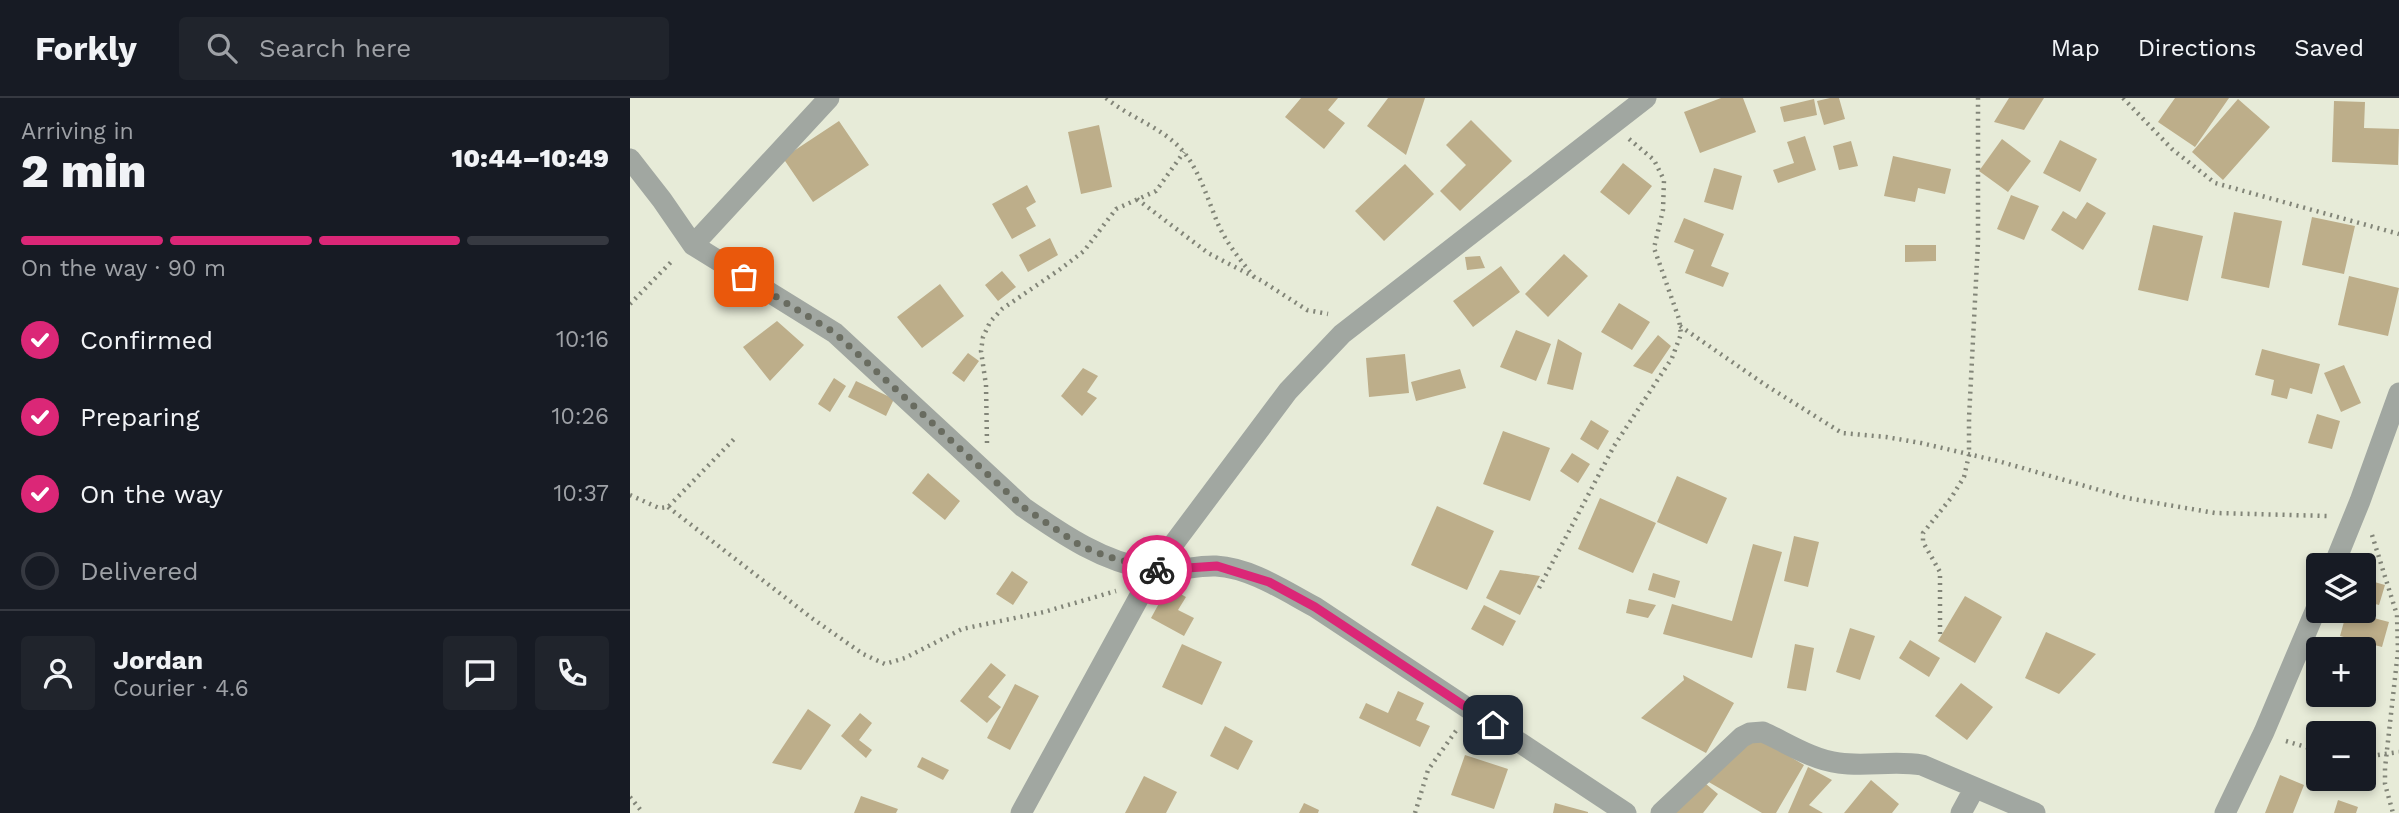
<!DOCTYPE html>
<html lang="en">
<head>
<meta charset="utf-8">
<style>
  body { margin:0; font-family:"Work Sans",sans-serif; background:#20242c; color:#f1f3f6; height:100vh; display:flex; flex-direction:column; font-size:26px; white-space:nowrap }
  * { box-sizing:border-box; margin:0 }
  p { font-size:23px; color:#9ea1a6 }
  .icon { flex:none; width:38px; height:38px; fill:none; stroke:currentColor; stroke-width:2; stroke-linecap:round; stroke-linejoin:round }
  .map { position:relative; flex:1; overflow:hidden }
  .sheet { display:flex; flex-direction:column; background:#171b24; width:630px }
  .sheet>* { flex:none }
  .buttons { position:absolute; left:1676px; top:455px; display:grid; gap:14px }
  .buttons a { display:grid; place-items:center; width:70px; height:70px; border-radius:7px; background:#171b24; box-shadow:0 4px 10px #0003; font-size:35px }
  .pin { position:absolute; display:grid; place-items:center; width:60px; height:60px; color:#fff; margin:-30px; border-radius:14px; box-shadow:0 4px 10px #0006 }
  .courier { position:absolute; display:grid; place-items:center; width:70px; height:70px; margin:-35px; border:5px solid #db2777; border-radius:50%; background:#fff; color:#222; box-shadow:0 2px 9px #0007 }
  .summary em { font-style:normal; font-weight:800 }
  .summary div { display:flex; flex-direction:column-reverse }
  .summary { display:flex; align-items:center; justify-content:space-between; height:119px; padding:0 21px }
  h1 { font-size:46px; font-weight:800; line-height:52px }
  .bar { display:grid; grid-template-columns:repeat(4,1fr); gap:10px 7px; align-content:center; height:84px; padding:0 21px }
  .bar i { height:9px; border-radius:5px; background:#363941 }
  .bar .on { background:#db2777 }
  .bar p { grid-column:span 4 }
  .line { display:flex; align-items:center; gap:18px; padding:0 21px; border-top:2px solid #363941 }
  .line div { flex:1 }
  .round { display:grid; place-items:center; flex:none; width:74px; height:74px; border-radius:7px; background:#20242c }
  ol { padding:0 21px; list-style:none }
  li { display:flex; align-items:center; gap:21px; height:77px }
  li p { margin-inline-start:auto }
  li .icon { padding:7px; border-radius:50%; background:#db2777; color:#fff; stroke-width:4 }
  li:last-child { color:#9ea1a6 }
  li i { width:38px; height:38px; border:4px solid #363941; border-radius:50% }
  header { display:flex; align-items:center; gap:42px; box-sizing:border-box; height:98px; padding:0 35px; background:#171b24; border-bottom:2px solid #363941 }
  header strong { font-size:33px }
  nav { display:flex; gap:38px; margin-inline-start:auto; font-size:24px }
  .search { width:490px; height:63px; background:#20242c; display:flex; align-items:center; gap:18px; box-sizing:border-box; padding:0 24px; border-radius:7px; color:#9ea1a6; font-size:26px }
  main { display:flex; flex:1; min-height:0 }
  .map>svg:first-child { display:block }
</style>
</head>
<body>
<header>
<strong>Forkly</strong>
<div class="search"><svg class="icon" aria-label="search" viewBox="0 0 24 24"><circle cx="10" cy="10" r="6"/><path d="M15 15l6 6"/></svg>Search here</div>
<nav><a>Map</a><a>Directions</a><a>Saved</a></nav>
</header>
<main>
<section class="sheet">
<div class="summary"><div><h1>2 min</h1><p>Arriving in</p></div><em>10:44–10:49</em></div>
<div class="bar"><i class="on"></i><i class="on"></i><i class="on"></i><i></i><p>On the way · 90 m</p></div>
<ol>
<li><svg class="icon" aria-label="check" viewBox="0 0 24 24"><path d="M5 12l5 5 9-10"/></svg>Confirmed<p>10:16</p></li>
<li><svg class="icon" aria-label="check" viewBox="0 0 24 24"><path d="M5 12l5 5 9-10"/></svg>Preparing<p>10:26</p></li>
<li><svg class="icon" aria-label="check" viewBox="0 0 24 24"><path d="M5 12l5 5 9-10"/></svg>On the way<p>10:37</p></li>
<li><i></i>Delivered</li>
</ol>
<div class="line" style="height:126px"><a class="round"><svg class="icon" aria-label="person" viewBox="0 0 24 24"><circle cx="12" cy="8" r="4"/><path d="M4 21q1-7 8-7t8 7"/></svg></a><div><b>Jordan</b><p>Courier · 4.6</p></div><a class="round"><svg class="icon" aria-label="chat" viewBox="0 0 24 24"><path d="M4 5h16v11H9l-5 4z"/></svg></a><a class="round"><svg class="icon" aria-label="phone" viewBox="0 0 24 24"><path d="M5 4h4l2 5-3 2q2 4 5 5l2-3 5 2v4C11 20 4 13 5 4z"/></svg></a></div>
</section>
<div class="map">
<svg width="1769" height="715" viewBox="0 0 1769 715">
  <rect width="100%" height="100%" fill="#e7ebd8"/>
  <path fill="#bdae8a" d="M671,0H708L698,12L715,25L694,51L655,19Z
    M758,0H795L776,57L737,28Z
    M1091,0H1113L1126,34L1070,55L1054,14Z
    M1200,0H1209L1215,21L1194,27L1187,3Z
    M1379,0H1414L1394,32L1364,24Z
    M1545,0H1599L1565,49L1528,24Z
    M1184,1L1187,17L1154,24L1150,9Z
    M1608,1L1640,29L1593,82L1562,54Z
    M1704,3L1735,4L1734,30L1769,31L1768,67L1702,64Z
    M841,22L882,63L830,113L810,93L836,67L816,47Z
    M209,23L239,67L183,104L153,60Z
    M469,27L482,89L451,96L438,34Z
    M1175,38L1186,72L1148,85L1143,72L1164,65L1157,44Z
    M1372,41L1401,63L1378,94L1349,73Z
    M1430,42L1467,61L1450,94L1413,75Z
    M1221,43L1228,68L1209,72L1203,48Z
    M1263,58L1321,71L1315,96L1288,90L1285,104L1254,98Z
    M993,65L1022,88L999,117L970,94Z
    M775,66L804,96L754,143L725,113Z
    M1084,70L1112,78L1103,112L1074,104Z
    M397,87L406,104L396,110L406,128L382,141L362,106Z
    M1381,97L1409,108L1394,142L1367,131Z
    M1457,104L1476,115L1453,152L1421,132L1433,113L1446,121Z
    M1604,114L1652,123L1639,190L1591,180Z
    M1682,119L1725,128L1714,176L1672,167Z
    M1054,120L1094,136L1081,168L1099,175L1093,189L1055,175L1064,152L1044,144Z
    M1523,127L1573,138L1558,203L1508,192Z
    M420,140L428,157L398,174L389,157Z
    M1275,147H1306V163L1275,164Z
    M934,156L958,178L918,219L895,196Z
    M850,158L855,170L837,172L835,159Z
    M871,168L890,194L843,229L823,203Z
    M372,173L386,189L368,203L355,187Z
    M1719,178L1769,190L1758,238L1708,227Z
    M310,186L334,218L292,250L267,219Z
    M989,205L1020,224L1002,252L971,234Z
    M147,223L174,247L140,283L113,249Z
    M886,232L921,246L906,283L870,269Z
    M1028,237L1041,248L1022,276L1003,268Z
    M928,241L952,255L943,292L917,286Z
    M1632,251L1690,266L1682,296L1660,290L1657,301L1641,297L1644,282L1625,277Z
    M338,255L349,263L334,284L322,275Z
    M775,256L779,295L739,299L736,260Z
    M1714,267L1731,305L1711,314L1694,275Z
    M453,270L468,278L457,294L467,300L452,318L431,298Z
    M830,271L836,290L786,303L781,284Z
    M204,280L216,288L200,314L188,306Z
    M226,283L264,301L256,318L218,299Z
    M1687,316L1710,323L1702,351L1678,345Z
    M961,322L979,333L968,352L950,341Z
    M873,333L920,350L900,403L853,386Z
    M942,355L960,366L948,385L930,373Z
    M298,375L330,403L315,422L282,395Z
    M1047,378L1097,400L1077,446L1027,424Z
    M970,400L1026,425L1003,475L948,451Z
    M807,408L864,433L837,492L781,467Z
    M1164,438L1189,444L1178,489L1154,483Z
    M1123,446L1152,454L1122,560L1033,536L1042,506L1102,523Z
    M870,472L910,478L890,517L856,500Z
    M382,473L398,484L383,507L366,496Z
    M1023,475L1050,483L1045,500L1018,492Z
    M1734,481L1755,487L1749,507L1734,503Z
    M538,489L556,499L548,512L564,520L554,538L521,520Z
    M1335,498L1372,519L1345,565L1308,543Z
    M999,501L1026,507L1018,520L996,515Z
    M854,507L886,523L873,548L841,531Z
    M1717,513L1759,524L1752,549L1710,538Z
    M1220,530L1245,538L1230,582L1206,574Z
    M1416,534L1466,556L1429,596L1395,580Z
    M1280,542L1310,560L1299,579L1269,560Z
    M552,546L592,564L572,607L532,589Z
    M1165,546L1184,550L1176,593L1157,590Z
    M361,565L376,577L358,599L371,609L357,625L330,603Z
    M1053,577L1104,605L1076,655L1011,620L1054,582Z
    M1331,585L1363,609L1337,642L1305,618Z
    M385,586L409,598L380,652L357,640Z
    M768,593L794,605L786,622L800,628L790,649L729,620L736,605L758,615Z
    M178,611L201,627L171,672L142,665Z
    M230,615L242,625L229,642L242,652L236,660L211,638Z
    M595,628L623,643L608,672L580,658Z
    M1124,637L1174,667L1146,715H1132L1077,683Z
    M835,657L878,671L864,711L821,697Z
    M292,659L319,672L313,682L287,669Z
    M1178,669L1202,682L1179,707L1193,715H1158Z
    M1650,677L1674,687L1663,715H1635Z
    M514,678L547,694L536,715H495Z
    M1070,681L1088,696L1073,715H1043Z
    M1241,682L1269,706L1262,715H1214Z
    M231,698L268,711L266,715H224Z
    M1708,702L1728,709L1726,715H1704Z
    M674,705L689,712L688,715H669Z
    M925,705L958,714V715H923Z"/>
  <g fill="none" stroke-linecap="round" stroke-linejoin="round">
    <path stroke="#828578" stroke-width="4.5" stroke-dasharray="2 5" stroke-linecap="butt" d="M476,0C501,21 536,30 556,57C571,77 578,102 588,126C597,146 611,163 625,180
      M1493,0L1542,51L1585,85L1769,136
      M507,101L578,155L632,183L677,212L698,216
      M0,206L44,161
      M1050,228L1137,288L1212,335L1256,339L1291,345L1368,363L1497,400L1585,415L1699,418
      M357,345L356,287L351,253L353,239L360,224L372,211L429,172L454,153L486,111L526,93L554,54
      M0,397L29,410L38,409L106,339
      M38,409L183,521L233,556L255,566L275,560L332,531L414,514L486,493
      M1742,437L1767,517L1768,553L1755,670V686L1763,715
      M909,490L984,348L1042,260L1051,236L1049,221L1024,150L1033,112L1034,82L1024,62L999,41
      M1310,536V474L1293,444V435L1321,400L1334,379L1339,357V320L1348,144V0
      M1656,643L1689,653
      M1734,659L1769,654
      M0,699L13,715
      M785,715L798,672L828,630"/>
    <path stroke="#a1a7a1" stroke-width="21" d="M0,61L32,102L63,147L205,235L393,409C433,437 473,464 522,472C543,475 565,467 586,468C621,470 655,493 685,509L996,715
      M63,147L199,0
      M1704,467L1730,403L1769,295
      M391,715L524,472L658,293L712,236L1016,0
      M1031,715L1112,639L1120,635L1133,634C1157,645 1183,662 1209,665C1237,669 1264,662 1292,667L1405,715
      M1331,715L1344,691
      M1595,715L1634,634L1689,504"/>
  </g>
  <g fill="none" stroke-linecap="round" stroke-linejoin="round">
    <path stroke="#696c60" stroke-width="7" stroke-dasharray="0 12.6" d="M114,179L205,235L393,409L451,448L476,458L527,472"/>
    <path stroke="#db2777" stroke-width="9" d="M527,472L587,468L639,484L685,509L863,627"/>
  </g>
</svg>
<div class="buttons">
<a><svg class="icon" aria-label="layers" viewBox="0 0 24 24"><path d="M12 4l9 5-9 5-9-5zM3 14l9 5 9-5"/></svg></a>
<a>+</a>
<a>−</a>
</div>
<div class="pin" style="left:114px;top:179px;background:#ea580c"><svg class="icon" aria-label="bag" viewBox="0 0 24 24"><path d="M5 8h14l-1 12H6zM9 8a3 3 0 0 1 6 0"/></svg></div>
<div class="pin" style="left:863px;top:627px;background:#1f2937"><svg class="icon" aria-label="home" viewBox="0 0 24 24"><path d="M3 11l9-7 9 7M6 9v11h12V9"/></svg></div>
<div class="courier" style="left:527px;top:472px"><svg class="icon" aria-label="bike" viewBox="0 0 24 24"><circle cx="6" cy="16" r="4"/><circle cx="18" cy="16" r="4"/><path d="M6 16l4-8h5l3 8M10 8l3 8H6M13 5h3"/></svg></div>
</div>
</main>
</body>
</html>
